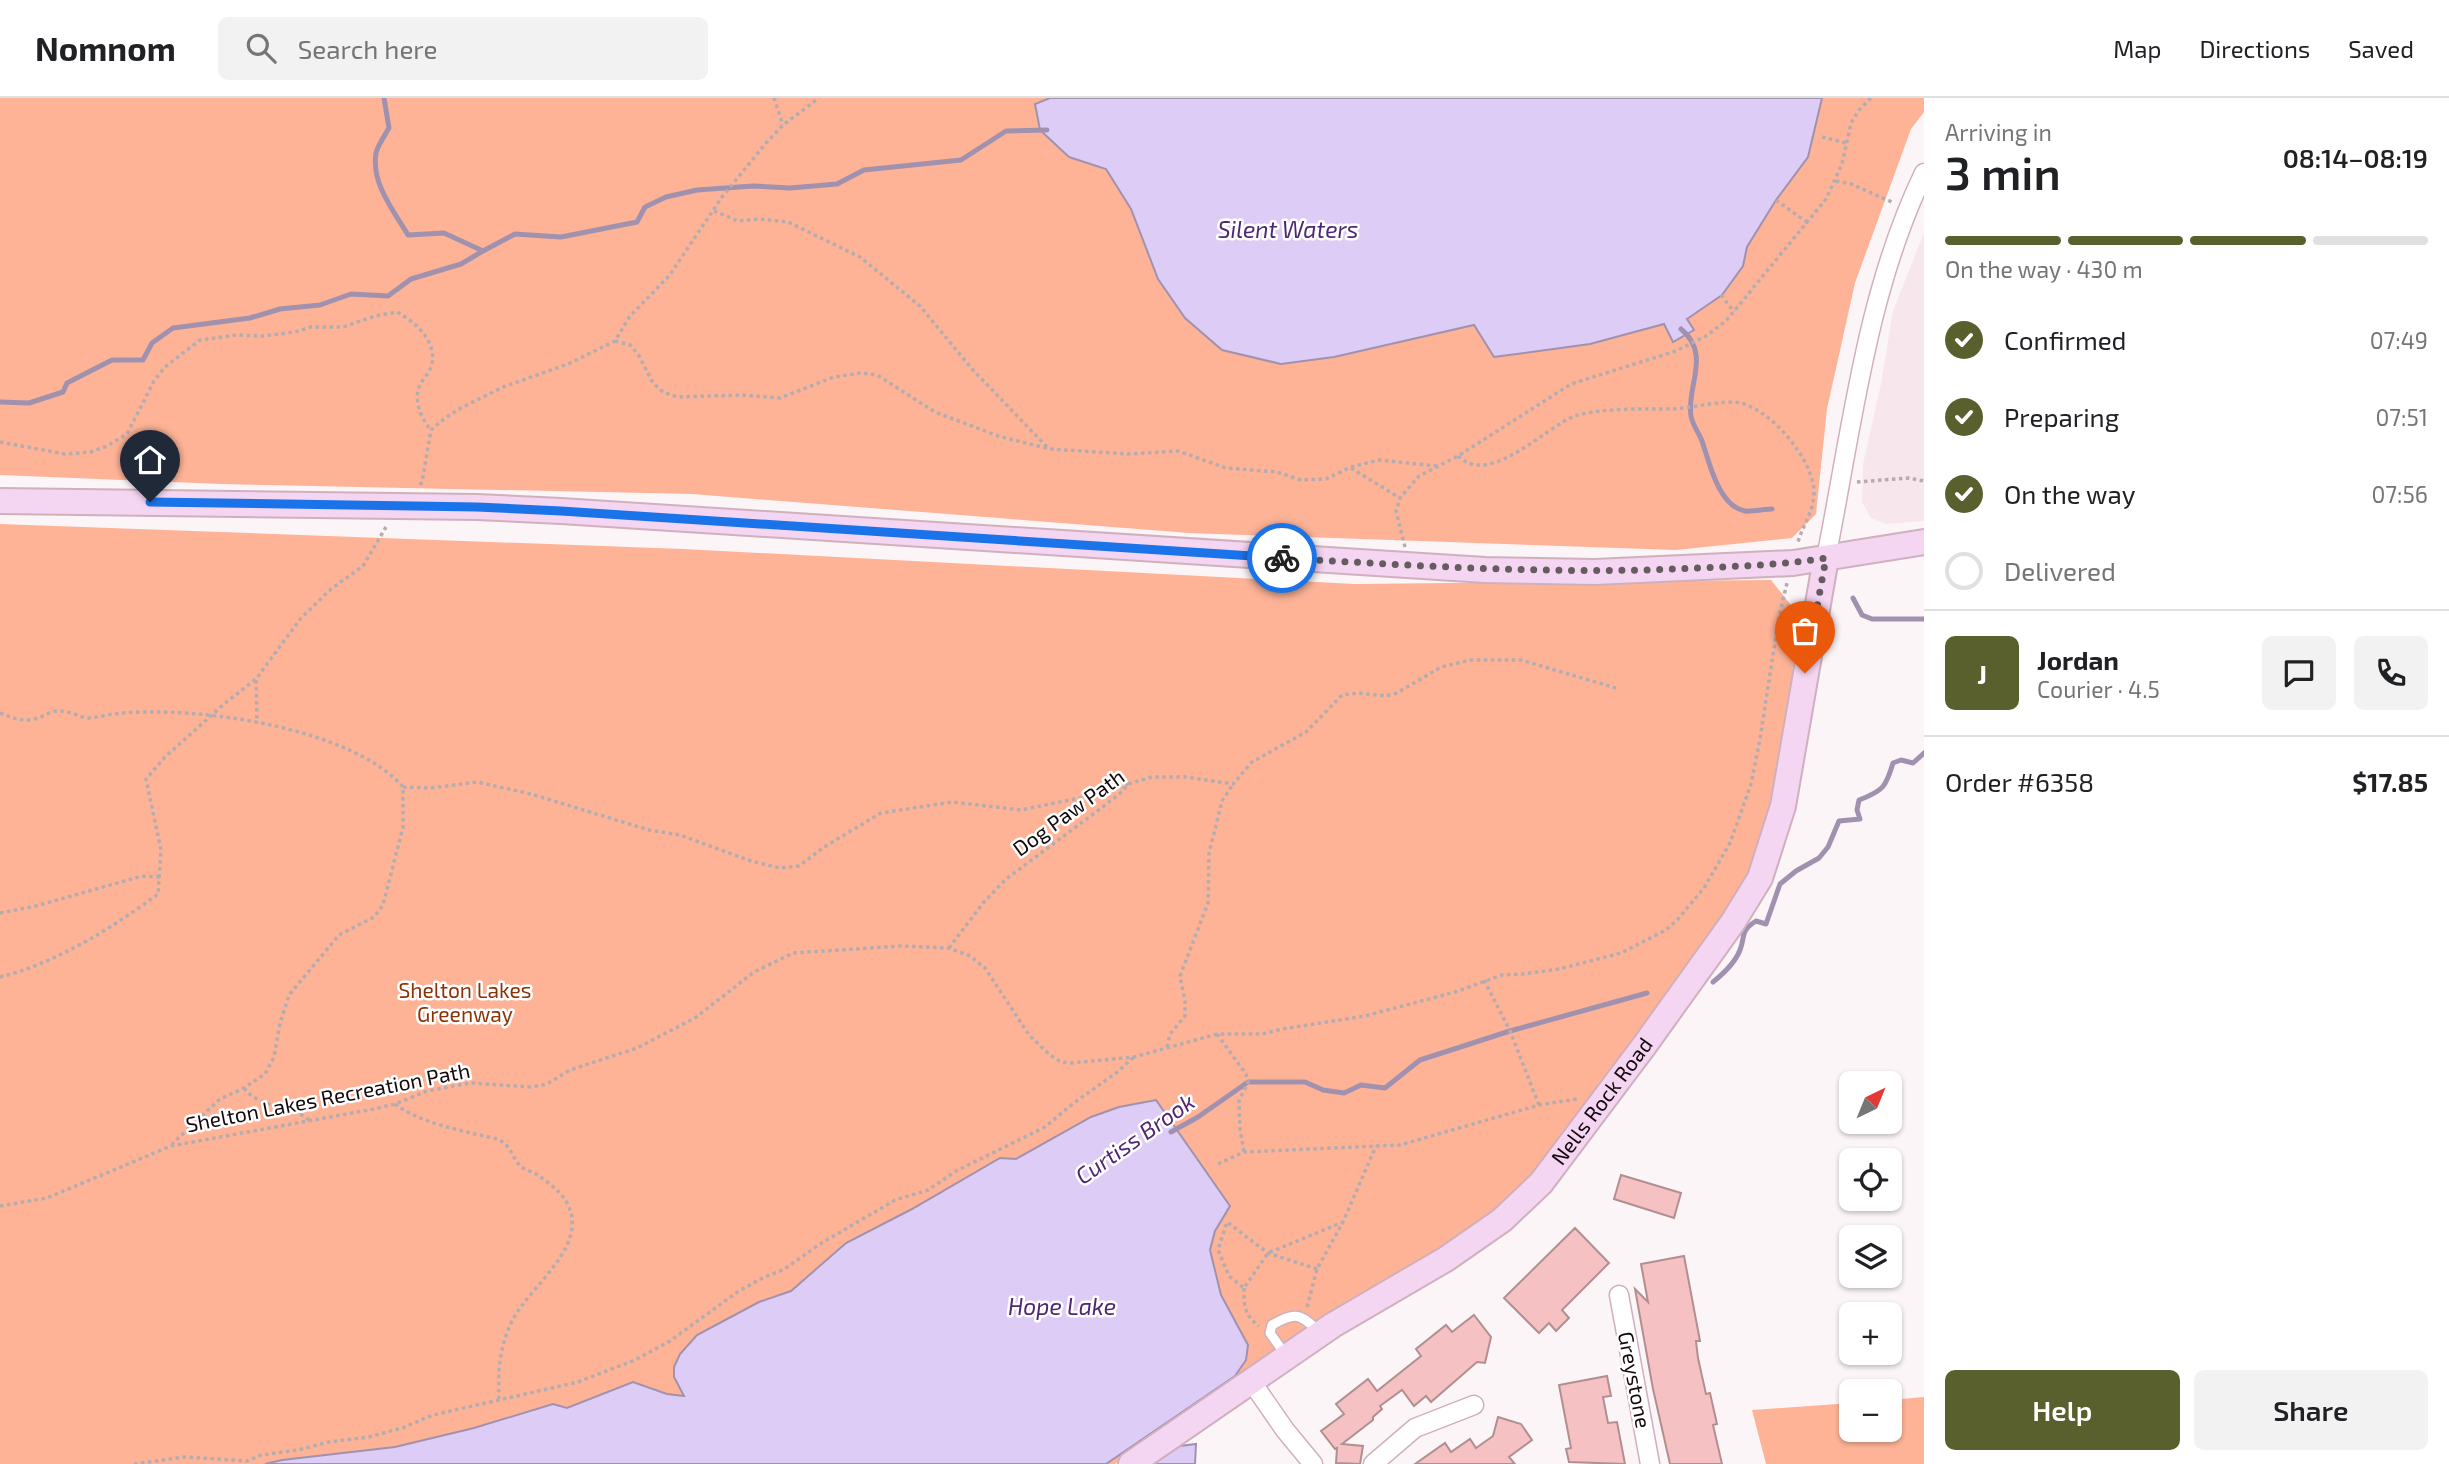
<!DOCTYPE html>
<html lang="en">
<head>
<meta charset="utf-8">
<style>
  body { margin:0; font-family:"Exo 2",sans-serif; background:#f2f2f2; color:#202124; height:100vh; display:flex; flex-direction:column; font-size:26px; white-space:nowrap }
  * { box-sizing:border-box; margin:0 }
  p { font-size:23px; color:#757577 }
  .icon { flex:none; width:38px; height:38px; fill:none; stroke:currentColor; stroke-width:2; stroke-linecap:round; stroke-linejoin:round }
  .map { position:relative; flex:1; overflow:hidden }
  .drawer { display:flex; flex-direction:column; background:#fff; width:525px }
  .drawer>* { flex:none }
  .needle { width:46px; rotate:43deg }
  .fabs { position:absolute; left:1839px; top:973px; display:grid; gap:14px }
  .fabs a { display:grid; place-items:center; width:63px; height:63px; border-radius:10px; background:#fff; box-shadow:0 2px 5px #0004; font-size:35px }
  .pin { position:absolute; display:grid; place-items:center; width:60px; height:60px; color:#fff; margin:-72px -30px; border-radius:50% 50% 50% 0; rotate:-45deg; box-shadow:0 0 7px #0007 }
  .pin .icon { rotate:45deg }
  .courier { position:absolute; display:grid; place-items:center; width:70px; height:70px; margin:-35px; border:5px solid #1a73e8; border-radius:50%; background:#fff; color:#222; box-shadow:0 2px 9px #0007 }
  .overview em { font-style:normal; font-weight:600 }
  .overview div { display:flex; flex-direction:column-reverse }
  .overview { display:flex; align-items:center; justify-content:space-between; height:119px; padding:0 21px }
  h1 { font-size:46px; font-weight:600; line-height:52px }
  .bar { display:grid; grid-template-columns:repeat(4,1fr); gap:10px 7px; align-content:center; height:84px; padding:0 21px }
  .bar i { height:9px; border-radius:5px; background:#e0e0e0 }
  .bar .on { background:#5a602d }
  .bar p { grid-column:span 4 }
  .line { display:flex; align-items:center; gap:18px; padding:0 21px; border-top:2px solid #e0e0e0 }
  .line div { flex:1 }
  .round { display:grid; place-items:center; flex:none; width:74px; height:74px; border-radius:10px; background:#f2f2f2 }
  ol { padding:0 21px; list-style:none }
  li { display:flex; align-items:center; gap:21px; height:77px }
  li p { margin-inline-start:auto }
  li .icon { padding:7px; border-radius:50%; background:#5a602d; color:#fff; stroke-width:4 }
  li:last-child { color:#757577 }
  li i { width:38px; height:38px; border:4px solid #e0e0e0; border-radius:50% }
  .primary-button { display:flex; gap:14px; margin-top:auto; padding:14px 21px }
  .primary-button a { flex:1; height:80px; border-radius:10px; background:#5a602d; color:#fff; font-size:28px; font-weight:600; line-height:80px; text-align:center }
  .primary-button a+a { background:#f2f2f2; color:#202124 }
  header { display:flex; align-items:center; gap:42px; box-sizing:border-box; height:98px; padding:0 35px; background:#fff; border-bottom:2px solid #e0e0e0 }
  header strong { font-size:33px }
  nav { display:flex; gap:38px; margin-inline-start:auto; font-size:24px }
  .search { width:490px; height:63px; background:#f2f2f2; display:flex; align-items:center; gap:18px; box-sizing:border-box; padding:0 24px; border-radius:10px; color:#757577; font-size:26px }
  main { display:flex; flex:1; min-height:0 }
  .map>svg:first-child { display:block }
</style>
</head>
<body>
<header>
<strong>Nomnom</strong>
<div class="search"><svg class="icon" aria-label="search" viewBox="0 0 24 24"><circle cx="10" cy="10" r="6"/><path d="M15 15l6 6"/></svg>Search here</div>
<nav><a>Map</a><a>Directions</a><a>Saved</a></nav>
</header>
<main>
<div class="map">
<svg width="1924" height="1366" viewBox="0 0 1924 1366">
  <rect width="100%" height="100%" fill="#fcf5f8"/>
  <path fill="#f7e6ec" d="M1924,135V423L1886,426L1871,420L1862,404L1863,366L1881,286L1893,213Z"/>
  <path fill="#feb397" d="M0,0H1924V14L1911,31L1855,185L1827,311L1816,416L1792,440L1676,452L1189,435L692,396L221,386L0,377Z
    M0,426L683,451L1354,486L1771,482L1798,516L1791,588L1772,698L1762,746L1742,789L1622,964L1530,1081L1496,1114L1399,1175L1314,1225L1115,1366H0Z
    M1924,1299V1366H1766L1752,1312L1851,1305L1852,1332H1890V1302Z"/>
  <path fill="#ddccf5" stroke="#a092af" stroke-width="2" d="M1050,0H1822L1808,59L1776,102L1747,149L1743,168L1722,197L1687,221L1694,232L1673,244L1664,226L1590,246L1494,259L1474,227L1334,259L1281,266L1222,252L1185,220L1158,181L1131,111L1106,71L1069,59L1040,32L1035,6Z
    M1156,1002L1230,1108L1215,1133L1210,1152L1221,1197L1248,1247L1246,1262L1235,1278L1106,1366H265L282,1362L395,1349L474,1330L553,1306L567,1310L633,1284L667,1296L684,1298L674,1279V1269L680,1256L697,1237L759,1204L791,1193L846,1145L912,1111L1000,1060L1016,1061L1091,1019L1119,1009Z
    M1196,1346L1195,1366H1153L1180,1348Z"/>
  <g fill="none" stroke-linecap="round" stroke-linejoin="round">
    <path stroke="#a092af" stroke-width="5" d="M384,0L389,30C385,37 378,47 376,55C371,85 393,112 408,137L444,135L483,153L515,136L561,139L637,124L645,109L666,99L697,92L753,88L790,90L837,86L864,72L961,62L1006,33L1047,32
      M1681,231C1712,256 1686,289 1691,318C1692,326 1699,335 1702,343C1709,363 1718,408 1745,413C1751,414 1765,411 1772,411
      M0,304L29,305L63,294L67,285L112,262H143L152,245L173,230L250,220L280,211L320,207L351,196L388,198L411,181L461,166L483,153
      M1853,500L1862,517L1872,521H1924
      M1713,884C1723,876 1735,865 1740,852C1746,837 1739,834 1756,823L1766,826L1780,786L1796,773L1819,760L1828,749L1839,723L1860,721L1857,712L1859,702C1883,693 1886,689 1893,665L1901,662L1913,665L1924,655
      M1171,1034L1198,1019L1248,984H1305L1323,992L1344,995L1361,987L1385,990L1420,962L1510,933L1647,895"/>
  </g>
  <path fill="#f5c1c2" stroke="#b18f90" stroke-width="2" d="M1621,1077L1681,1095L1674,1120L1614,1101Z
    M1575,1130L1609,1165L1562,1212L1569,1220L1556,1233L1549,1225L1539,1235L1504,1200Z
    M1684,1158L1700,1243H1696L1698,1260L1706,1296L1710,1295L1717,1326L1713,1327L1722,1366H1670L1653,1291L1635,1191L1648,1204L1641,1166Z
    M1474,1217L1491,1239L1485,1265L1477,1264L1431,1304L1426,1298L1414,1308L1402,1292L1380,1308L1382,1311L1373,1319V1322L1342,1346L1363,1348L1360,1366L1336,1365L1337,1350L1335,1351L1321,1333L1344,1316L1336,1306L1368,1281L1377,1293L1421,1258L1416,1251L1446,1227L1452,1234Z
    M1607,1278L1611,1298L1603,1299L1608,1325L1617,1324L1625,1366L1569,1364L1566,1351L1571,1350L1559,1287Z
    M1498,1319L1521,1326L1532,1342L1509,1359L1515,1366H1415L1445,1345L1451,1354L1470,1341L1476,1350L1493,1338Z"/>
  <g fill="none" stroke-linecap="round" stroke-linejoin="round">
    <g stroke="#d0b0bc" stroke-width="12">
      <path id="service" d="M1285,1256L1270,1235L1272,1227C1296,1213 1300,1216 1320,1234"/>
    </g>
    <g stroke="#d0b0bc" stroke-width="21">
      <path id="minor" d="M1826,460C1852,331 1866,195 1924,75
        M1619,1197L1650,1366
        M1251,1283L1285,1332L1313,1366
        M1373,1366L1415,1330L1474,1307"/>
    </g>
    <g stroke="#d0b0bc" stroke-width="28">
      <g id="secondary">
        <path d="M0,403L477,409L561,413L1485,472L1595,474L1793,465L1924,444"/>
        <path id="s1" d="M1131,1366L1333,1227L1446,1161L1502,1122L1541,1085L1644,948L1733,824L1760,780L1783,708L1826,460"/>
      </g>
    </g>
    <path stroke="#b4acaf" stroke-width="3.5" stroke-dasharray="3.5 3.5" stroke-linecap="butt" d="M774,0L783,27
      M1822,39L1846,45
      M1836,83L1851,86L1894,105
      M1776,102L1808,125
      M714,113L738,123L760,121L788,124L860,159L920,208L972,271L1048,350
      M1721,197L1734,214
      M615,243L630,247L638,256L653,285L663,294L677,299L742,297L780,300L834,279L861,275L877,277L935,314L998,338L1050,351L1128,356L1178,353L1226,370L1277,374L1301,382L1326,381L1351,369L1379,362L1437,368
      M0,344L65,356L91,354L107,348L127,336L154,283L165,269L200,242L237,237L262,238L295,234L311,229H343L375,218L397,214C415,224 439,244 431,269C429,275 423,281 420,287C413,302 421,321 431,332
      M1458,358C1490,390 1546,328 1575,318C1599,310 1645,311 1671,311C1692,310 1713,304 1734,304C1768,306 1814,362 1814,394C1814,414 1803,426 1798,444
      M1351,370L1400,400
      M1857,384L1908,380L1924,383
      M420,387L422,384L431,332L445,320L461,310L503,289L568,266L615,243L630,218L669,178L722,99L766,45L783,27L819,0
      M1405,449L1396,413L1400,400L1419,378L1458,358L1571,286L1676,253L1706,238L1726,223L1826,101L1842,66L1851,25L1859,12L1871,0
      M256,582L257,625
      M0,615C15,621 25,625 41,619C47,616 54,612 61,613C70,613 79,619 87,620C96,620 105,617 114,616C128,614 143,614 157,614C227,614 356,635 403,689V729L383,807L374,819L339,837L289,897L280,925L274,959L265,976L244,990L220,1001L172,1046
      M403,689L431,690L477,684L531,696L649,732L680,737L751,763L780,770L799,768L824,749L881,715L952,704L1021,712L1089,698L1128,686
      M0,815L36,808L142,778L161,779
      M949,850L983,805L1006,781L1100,711L1123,693L1128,686L1152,679H1186L1233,686L1252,664L1306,634L1342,597L1359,595L1386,598L1397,595L1441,569L1471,562H1521L1616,590
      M0,879C54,866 114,829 158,796L161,752L146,681L165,659L224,606L256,581L301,520L331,491L363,468L386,429
      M1484,882L1510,933L1539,1007
      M1217,936L1246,976L1248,984L1239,1003L1240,1031L1244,1054
      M1167,949L1170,936L1185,918V903L1180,878L1208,805L1209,755L1222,703L1233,686
      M244,990C260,1011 290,1006 309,1022
      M395,1006C418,1023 447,1029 475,1036C482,1038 494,1039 501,1043C511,1049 513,1060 520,1068C525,1072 534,1074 539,1078C546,1083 554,1089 560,1095C600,1142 531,1185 512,1223C499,1251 498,1271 499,1301
      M1218,1066L1244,1054L1400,1047L1539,1007L1577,1001
      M0,1108L47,1100L171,1048L374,1011L395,1006L427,993L470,985L531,989L547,986L570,972L637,950L664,936L695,920L754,874L793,855L901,848L949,850L970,858L985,870L1029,937L1050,957L1061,964L1071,965L1134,959L1217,936H1262L1282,931L1365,918L1455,894L1502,877L1523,876L1559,871L1621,855L1666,832L1678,821L1704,790L1730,745L1751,686L1760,641L1779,518L1787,485
      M1317,1171L1268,1155L1227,1124L1218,1152L1229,1178L1244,1190L1268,1155L1343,1124
      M1244,1190C1244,1208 1244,1217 1259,1228
      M1307,1209L1317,1171L1343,1124L1376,1048
      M134,1366L185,1359L247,1363L261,1357L298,1352L329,1344L369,1339L402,1330L433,1317L578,1284L635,1262L670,1243L736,1195L764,1179L783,1172L820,1146L895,1102L928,1092L956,1073L1045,1029L1075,1004L1116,975L1134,959"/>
    <use href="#service" stroke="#fff" stroke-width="9"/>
    <use href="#minor" stroke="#fff" stroke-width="18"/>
    <use href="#secondary" stroke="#f4d5f2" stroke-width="24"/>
  </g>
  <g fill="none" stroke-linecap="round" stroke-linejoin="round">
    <path stroke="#655c5f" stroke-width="7" stroke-dasharray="0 12.6" d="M1282,460C1421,468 1559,477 1698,470C1741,468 1783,467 1826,460L1805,575"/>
    <path stroke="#1a73e8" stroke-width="9" d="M150,404L477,409L561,413L1282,460"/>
  </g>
  <g text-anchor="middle" stroke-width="5" stroke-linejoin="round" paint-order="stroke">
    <g font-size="21" fill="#13090d" stroke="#fff">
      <text transform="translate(1069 715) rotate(-36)" y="7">Dog Paw Path</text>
      <text transform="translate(328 1000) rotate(-11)" y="7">Shelton Lakes Recreation Path</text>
      <text dy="7" stroke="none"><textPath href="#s1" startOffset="600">Nells Rock Road</textPath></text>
      <text transform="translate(1634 1282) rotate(79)" y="7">Greystone</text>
    </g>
    <g font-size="21" fill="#8b3307" stroke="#fff">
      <text x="465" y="900">Shelton Lakes<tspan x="465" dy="24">Greenway</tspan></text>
    </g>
    <g font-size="23" font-style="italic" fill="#4f2674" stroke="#fff">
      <text x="1288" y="140">Silent Waters</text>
      <text transform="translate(1135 1041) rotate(-35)" y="8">Curtiss Brook</text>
      <text x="1062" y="1217">Hope Lake</text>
    </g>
  </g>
</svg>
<div class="fabs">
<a><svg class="needle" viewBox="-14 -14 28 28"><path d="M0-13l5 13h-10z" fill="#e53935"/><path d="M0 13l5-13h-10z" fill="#757577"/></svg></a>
<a><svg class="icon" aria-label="locate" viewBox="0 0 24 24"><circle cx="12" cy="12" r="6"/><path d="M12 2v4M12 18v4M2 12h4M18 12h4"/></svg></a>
<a><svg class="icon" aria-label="layers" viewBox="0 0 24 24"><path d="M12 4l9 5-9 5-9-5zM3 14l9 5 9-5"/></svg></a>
<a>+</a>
<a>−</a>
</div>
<div class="pin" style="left:1805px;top:575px;background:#ea580c"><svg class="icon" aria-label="bag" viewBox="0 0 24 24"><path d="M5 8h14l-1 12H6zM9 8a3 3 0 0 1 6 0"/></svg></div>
<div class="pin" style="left:150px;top:404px;background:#1f2937"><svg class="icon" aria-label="home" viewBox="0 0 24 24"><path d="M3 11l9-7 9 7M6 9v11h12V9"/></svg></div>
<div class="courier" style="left:1282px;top:460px"><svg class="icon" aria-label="bike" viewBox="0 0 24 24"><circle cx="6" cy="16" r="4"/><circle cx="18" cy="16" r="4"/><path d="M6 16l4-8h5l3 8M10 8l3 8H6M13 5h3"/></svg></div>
</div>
<section class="drawer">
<div class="overview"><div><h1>3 min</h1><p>Arriving in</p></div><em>08:14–08:19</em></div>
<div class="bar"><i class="on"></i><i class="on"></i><i class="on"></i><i></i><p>On the way · 430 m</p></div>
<ol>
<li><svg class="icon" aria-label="check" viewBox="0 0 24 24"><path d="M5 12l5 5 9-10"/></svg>Confirmed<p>07:49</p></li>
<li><svg class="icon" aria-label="check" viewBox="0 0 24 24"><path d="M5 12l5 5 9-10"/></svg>Preparing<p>07:51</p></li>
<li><svg class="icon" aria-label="check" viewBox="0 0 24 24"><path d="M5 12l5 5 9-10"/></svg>On the way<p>07:56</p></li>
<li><i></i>Delivered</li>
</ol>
<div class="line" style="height:126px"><b class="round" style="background:#5a602d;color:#fff">J</b><div><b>Jordan</b><p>Courier · 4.5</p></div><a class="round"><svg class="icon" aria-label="chat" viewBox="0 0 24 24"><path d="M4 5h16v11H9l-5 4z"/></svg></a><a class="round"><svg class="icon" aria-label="phone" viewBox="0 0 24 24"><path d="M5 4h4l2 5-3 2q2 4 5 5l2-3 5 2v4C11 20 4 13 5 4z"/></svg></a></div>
<div class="line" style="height:91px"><div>Order #6358</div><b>$17.85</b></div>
<div class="primary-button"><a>Help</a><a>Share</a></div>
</section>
</main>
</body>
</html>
